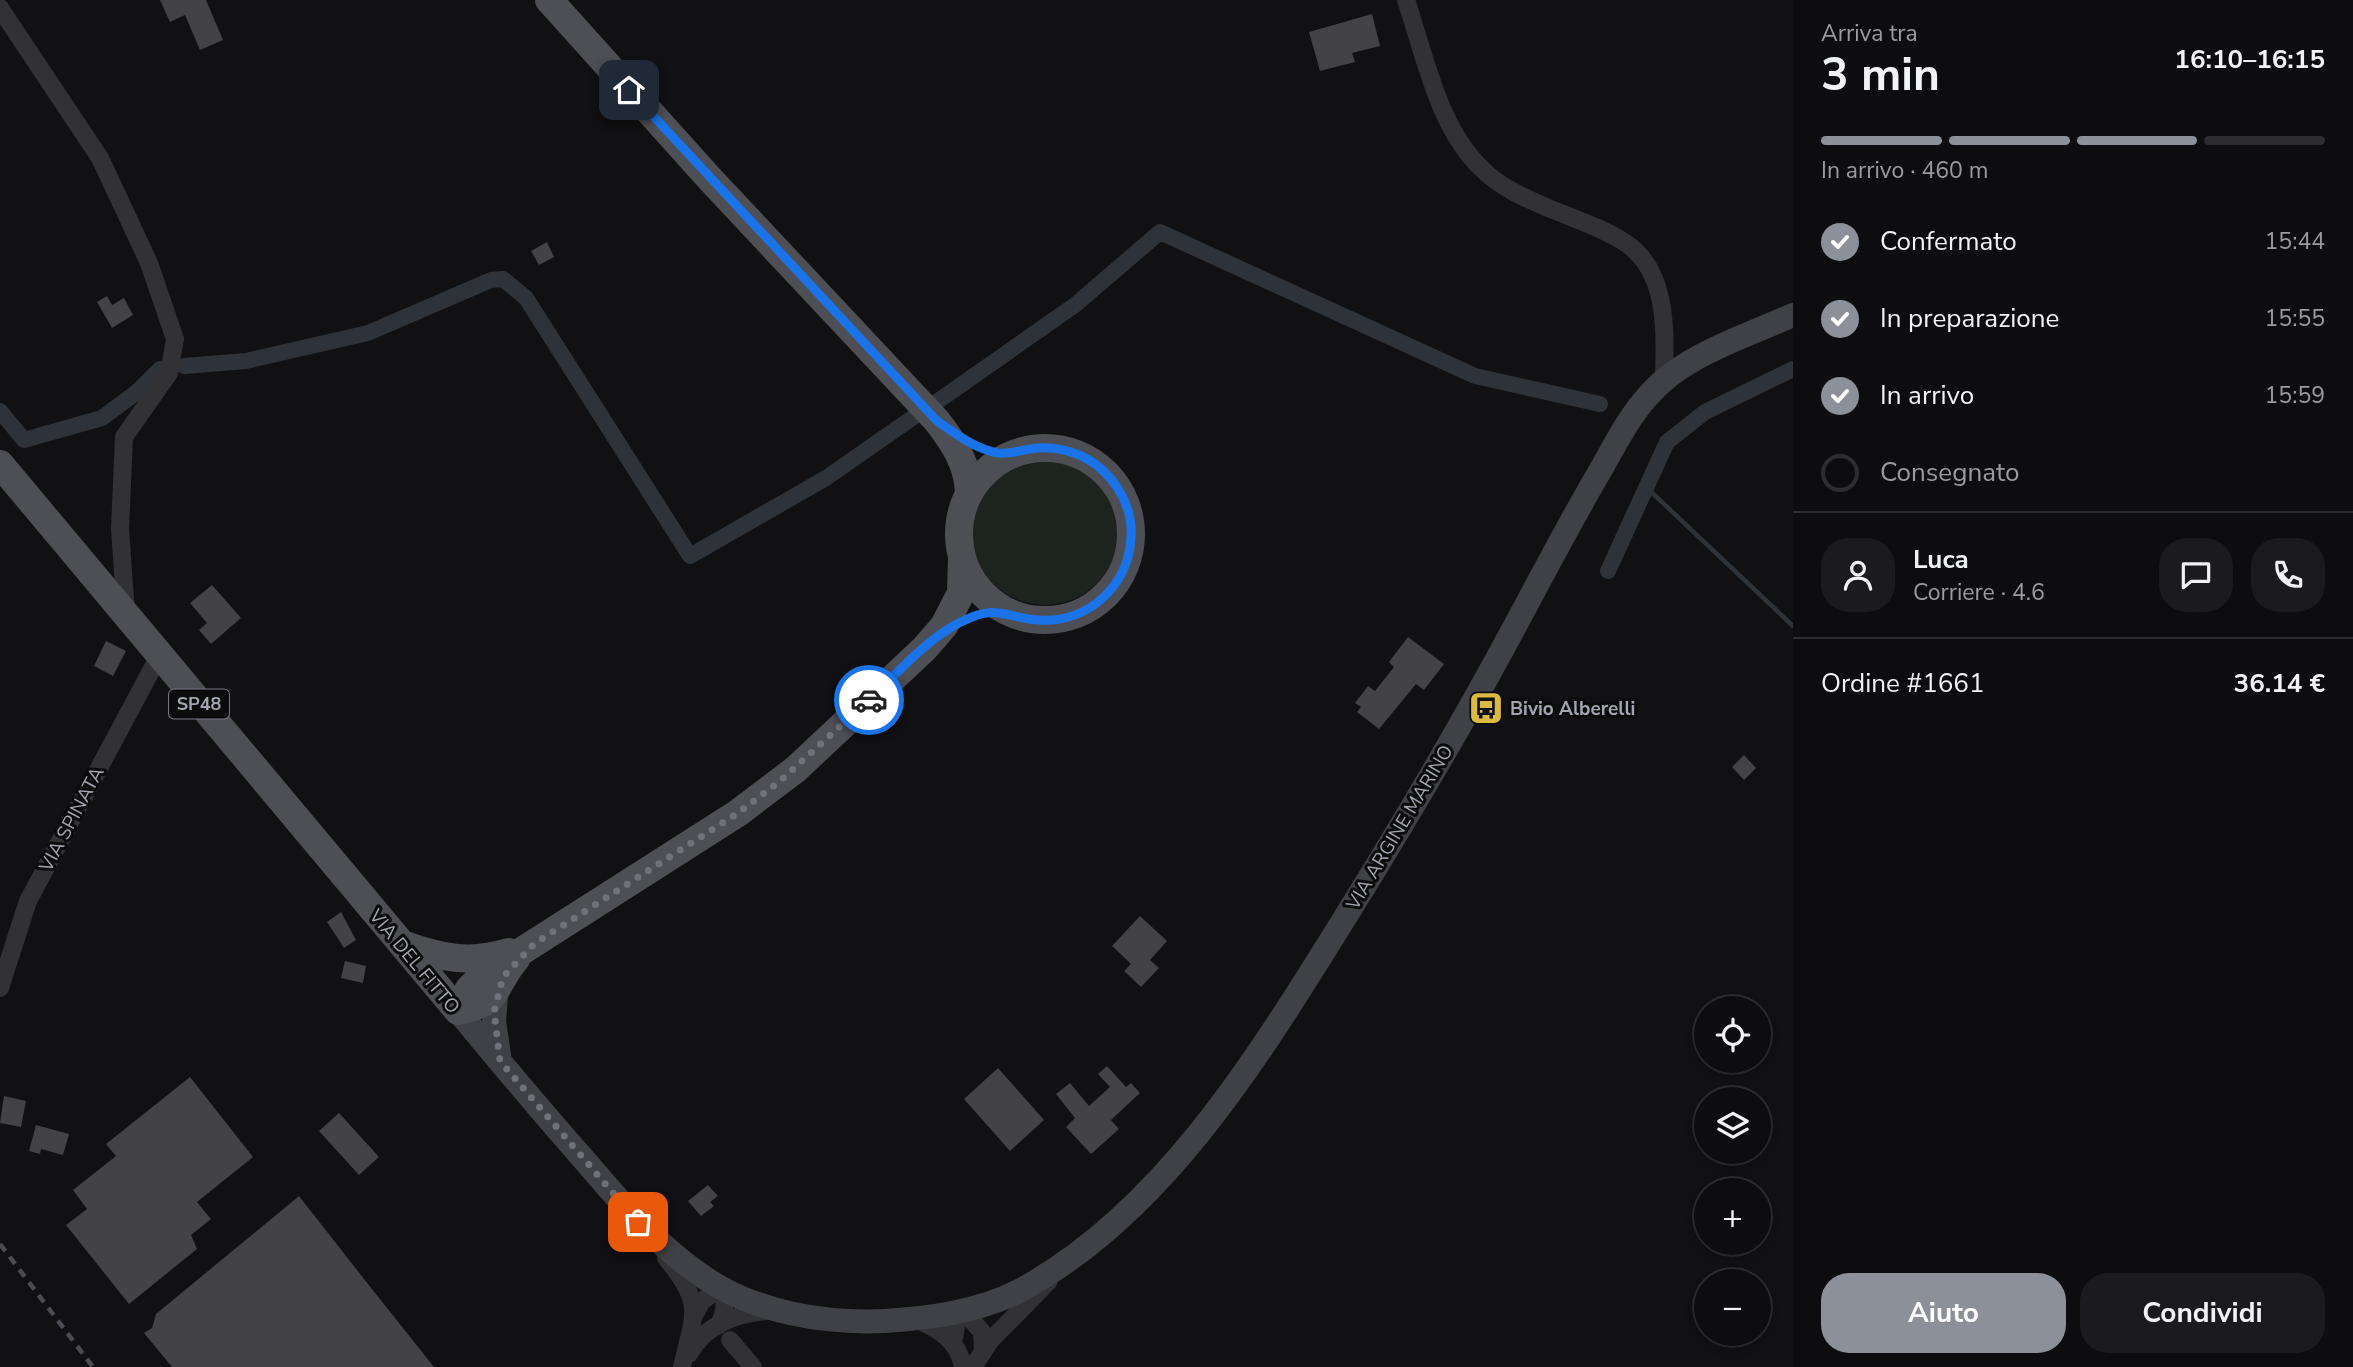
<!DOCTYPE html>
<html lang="it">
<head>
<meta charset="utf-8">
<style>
  body { margin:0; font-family:"Nunito Sans",sans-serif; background:#1b1a1c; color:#f1f3f6; height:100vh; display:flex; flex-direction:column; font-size:26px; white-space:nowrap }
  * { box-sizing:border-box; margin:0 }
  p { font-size:23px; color:#9a9b9e }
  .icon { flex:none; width:38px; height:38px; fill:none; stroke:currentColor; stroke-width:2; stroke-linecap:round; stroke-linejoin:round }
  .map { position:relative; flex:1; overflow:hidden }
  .panel { display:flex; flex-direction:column; background:#0d0c0e; width:560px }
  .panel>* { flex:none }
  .fabs { position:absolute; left:1694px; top:996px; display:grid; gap:14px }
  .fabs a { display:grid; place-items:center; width:77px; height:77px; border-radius:50%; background:#0d0c0e; box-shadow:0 4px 10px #0003,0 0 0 2px #2d2c2e; font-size:35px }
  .pin { position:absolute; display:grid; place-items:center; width:60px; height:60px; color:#fff; margin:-30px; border-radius:14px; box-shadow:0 4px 10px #0006 }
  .courier { position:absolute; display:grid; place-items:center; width:70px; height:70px; margin:-35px; border:5px solid #1a73e8; border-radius:50%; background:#fff; color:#222; box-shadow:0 2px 9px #0007 }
  .summary em { font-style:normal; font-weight:700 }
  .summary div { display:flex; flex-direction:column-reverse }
  .summary { display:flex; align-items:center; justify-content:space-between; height:119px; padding:0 28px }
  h1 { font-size:46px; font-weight:700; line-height:52px }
  .bar { display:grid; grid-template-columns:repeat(4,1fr); gap:10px 7px; align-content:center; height:84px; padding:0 28px }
  .bar i { height:9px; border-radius:5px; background:#2d2c2e }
  .bar .active { background:#8c9099 }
  .bar p { grid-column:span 4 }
  .line { display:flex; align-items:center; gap:18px; padding:0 28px; border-top:2px solid #2d2c2e }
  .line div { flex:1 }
  .round { display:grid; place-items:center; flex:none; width:74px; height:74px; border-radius:28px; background:#1b1a1c }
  ol { padding:0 28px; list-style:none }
  li { display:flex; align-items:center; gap:21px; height:77px }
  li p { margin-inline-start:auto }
  li .icon { padding:7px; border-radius:50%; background:#8c9099; color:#fff; stroke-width:4 }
  li:last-child { color:#9a9b9e }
  li i { width:38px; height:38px; border:4px solid #2d2c2e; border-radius:50% }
  .primary-button { display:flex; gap:14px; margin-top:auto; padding:14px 28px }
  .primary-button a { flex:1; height:80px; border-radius:28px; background:#8c9099; color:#fff; font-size:28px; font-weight:700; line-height:80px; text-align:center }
  .primary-button a+a { background:#1b1a1c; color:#f1f3f6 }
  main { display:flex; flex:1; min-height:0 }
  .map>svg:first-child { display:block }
</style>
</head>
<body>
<main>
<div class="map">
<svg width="1793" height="1367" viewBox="0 0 1793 1367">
  <rect width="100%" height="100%" fill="#111012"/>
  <path fill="#1d241f" d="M972 532a73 73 0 1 1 146 0a73 73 0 1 1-146 0Z"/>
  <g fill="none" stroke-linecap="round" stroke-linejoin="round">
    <path stroke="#2e333a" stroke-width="4.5" d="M1646,487L1793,626"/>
    <path stroke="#2e333a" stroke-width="16" d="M184,366L246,361L368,333L491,280L503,279L526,298L690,556L826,478L915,416
      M938,401L1075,305L1160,232L1475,376L1600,404
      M0,411L24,440L102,418L137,392L160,369
      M1608,571L1667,442L1705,412L1793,369"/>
  </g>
  <path fill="#424247" d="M160,0H206L223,40L200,50L185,15L170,22Z
    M1372,14L1380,46L1352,53L1355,62L1320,71L1309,32Z
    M547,242L554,257L539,265L531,251Z
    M107,296L112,305L124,298L133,315L112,328L97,302Z
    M212,585L241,618L211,644L199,630L207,623L190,603Z
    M1408,637L1444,664L1424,690L1416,684L1379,729L1357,712L1361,707L1355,703L1368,686L1375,691L1394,667L1389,662Z
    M106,641L126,651L113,676L94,666Z
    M1744,755L1756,768L1744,780L1732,767Z
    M341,912L356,940L344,948L327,922Z
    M1140,916L1167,941L1150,960L1159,968L1141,987L1124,971L1131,964L1112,946Z
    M345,961L366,966L363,983L341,978Z
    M1107,1066L1126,1087L1131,1083L1140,1093L1111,1120L1119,1129L1091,1154L1066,1127L1075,1118L1056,1094L1070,1083L1089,1106L1110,1087L1098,1074Z
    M998,1068L1044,1120L1010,1151L964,1099Z
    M190,1077L253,1157L197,1202L211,1219L191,1235L197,1249L129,1304L66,1225L87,1209L73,1190L116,1156L106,1144Z
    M4,1096L26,1101L21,1127L0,1123Z
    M339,1113L379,1157L359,1175L319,1131Z
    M36,1125L69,1134L63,1155L41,1149L40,1154L29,1151Z
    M708,1185L718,1196L710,1202L714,1206L701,1216L688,1201Z
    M299,1196L364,1279L434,1367H172L144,1333L152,1328L156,1314Z"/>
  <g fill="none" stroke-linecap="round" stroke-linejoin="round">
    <path stroke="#323236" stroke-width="18" d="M1406,0C1425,56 1438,127 1482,169C1500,187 1523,197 1546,207C1572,218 1601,227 1624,242C1669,270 1665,333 1664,379
      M0,8L100,158L149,263L175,339L169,373L124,437L120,529L126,614
      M0,988L28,901L159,656
      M666,1258C705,1305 694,1313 682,1367
      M693,1317L702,1301L721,1287C726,1301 726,1313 718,1326
      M915,1319C939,1329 958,1340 963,1367
      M730,1340L753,1367
      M953,1344L957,1320L963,1310L982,1332L983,1350
      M689,1354C704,1325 738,1313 768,1311
      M973,1367L990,1341L1049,1281"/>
    <path stroke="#404146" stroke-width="24" d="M496,995L494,1022L500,1061
      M458,1011C500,1062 542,1112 586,1162C623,1205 657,1246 705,1278C754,1312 826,1324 885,1321C930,1318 978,1312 1019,1291C1165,1213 1261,1052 1346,916C1405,821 1462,725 1515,626C1543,574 1570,522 1600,471C1615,445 1628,418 1648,396C1683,355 1744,337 1793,315"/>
    <path stroke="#4e4f55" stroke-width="28" d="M549,0L710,179L937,421C954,443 968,464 969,493
      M959 534a86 86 0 1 1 172 0a86 86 0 1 1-172 0Z
      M0,464L458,1011
      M402,944C440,958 470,964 509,952
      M458,1011L469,989L481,977L738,813L796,769L924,649L944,626L961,593L962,558
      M458,1011C503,1002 491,988 516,959"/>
    <path stroke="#4b4c51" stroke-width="4.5" stroke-dasharray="9 7" stroke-linecap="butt" d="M0,1244L93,1367"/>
  </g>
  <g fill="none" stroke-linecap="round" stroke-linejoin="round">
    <path stroke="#707279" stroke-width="7" stroke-dasharray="0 12.6" d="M638,1222L500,1061L494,1012L503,977L534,944L738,813L780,781L869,700"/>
    <path stroke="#1a73e8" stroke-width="9" d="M629,90L937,421C956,434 975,449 998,453C1009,454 1019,451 1030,449C1052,445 1077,451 1095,464C1118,481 1133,509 1131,537C1129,586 1088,623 1039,620C1013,619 1000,606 972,617C932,632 900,671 869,700"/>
  </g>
  <defs>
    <g id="bus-square" transform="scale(1.75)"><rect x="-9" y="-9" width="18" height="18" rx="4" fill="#daba40" stroke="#0c0b0c"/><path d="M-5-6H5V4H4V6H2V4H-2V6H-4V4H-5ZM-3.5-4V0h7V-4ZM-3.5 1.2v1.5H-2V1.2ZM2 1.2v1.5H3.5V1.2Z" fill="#111"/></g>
  </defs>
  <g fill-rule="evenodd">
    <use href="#bus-square" x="1486" y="708"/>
  </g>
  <g text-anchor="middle" stroke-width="6" stroke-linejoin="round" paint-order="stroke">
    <rect fill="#0c0b0c" stroke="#767880" stroke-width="2" x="169" y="689.5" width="60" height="29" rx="5"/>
    <g font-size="18" font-weight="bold" fill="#a3a6b1">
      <text x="199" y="710">SP48</text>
    </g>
    <g font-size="19" font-weight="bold" fill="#a3a6b1" stroke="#0c0b0c" text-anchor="start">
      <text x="1510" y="715">Bivio Alberelli</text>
    </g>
    <g font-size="19" fill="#a3a6b1" stroke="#0c0b0c">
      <text transform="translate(71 819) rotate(-62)" y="7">VIA SPINATA</text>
      <text transform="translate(1399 827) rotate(-59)" y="7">VIA ARGINE MARINO</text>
      <text transform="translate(415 961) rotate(50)" y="7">VIA DEL FITTO</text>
    </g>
  </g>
</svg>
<div class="fabs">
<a><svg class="icon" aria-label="locate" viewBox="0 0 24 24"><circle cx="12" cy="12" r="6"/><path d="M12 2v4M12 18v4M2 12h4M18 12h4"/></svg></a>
<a><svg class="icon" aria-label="layers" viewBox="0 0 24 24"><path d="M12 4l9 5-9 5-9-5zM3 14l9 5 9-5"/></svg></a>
<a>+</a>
<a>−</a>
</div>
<div class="pin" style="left:638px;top:1222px;background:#ea580c"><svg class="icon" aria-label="bag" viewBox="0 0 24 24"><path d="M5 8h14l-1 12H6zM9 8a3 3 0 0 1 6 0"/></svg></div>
<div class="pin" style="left:629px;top:90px;background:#1f2937"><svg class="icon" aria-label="home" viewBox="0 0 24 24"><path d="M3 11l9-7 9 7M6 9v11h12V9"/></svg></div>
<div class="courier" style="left:869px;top:700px"><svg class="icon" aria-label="car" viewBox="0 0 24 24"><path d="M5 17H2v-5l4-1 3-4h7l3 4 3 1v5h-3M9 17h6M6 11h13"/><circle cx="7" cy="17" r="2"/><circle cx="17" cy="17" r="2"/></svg></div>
</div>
<section class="panel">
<div class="summary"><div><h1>3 min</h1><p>Arriva tra</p></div><em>16:10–16:15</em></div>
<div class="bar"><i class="active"></i><i class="active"></i><i class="active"></i><i></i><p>In arrivo · 460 m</p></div>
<ol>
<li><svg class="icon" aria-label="check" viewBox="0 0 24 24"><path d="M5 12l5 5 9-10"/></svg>Confermato<p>15:44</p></li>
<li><svg class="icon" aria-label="check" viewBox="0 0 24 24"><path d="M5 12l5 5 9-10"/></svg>In preparazione<p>15:55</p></li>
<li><svg class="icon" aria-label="check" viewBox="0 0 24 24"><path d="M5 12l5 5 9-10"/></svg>In arrivo<p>15:59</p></li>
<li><i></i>Consegnato</li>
</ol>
<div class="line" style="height:126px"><a class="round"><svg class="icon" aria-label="person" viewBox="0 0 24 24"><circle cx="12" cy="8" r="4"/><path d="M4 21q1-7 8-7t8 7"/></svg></a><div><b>Luca</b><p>Corriere · 4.6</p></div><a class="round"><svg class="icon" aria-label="chat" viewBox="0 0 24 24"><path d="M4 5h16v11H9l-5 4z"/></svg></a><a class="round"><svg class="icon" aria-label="phone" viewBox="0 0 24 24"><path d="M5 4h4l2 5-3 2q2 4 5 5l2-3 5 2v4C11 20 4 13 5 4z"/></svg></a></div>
<div class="line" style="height:91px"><div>Ordine #1661</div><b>36.14 €</b></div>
<div class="primary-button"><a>Aiuto</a><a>Condividi</a></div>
</section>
</main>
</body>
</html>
